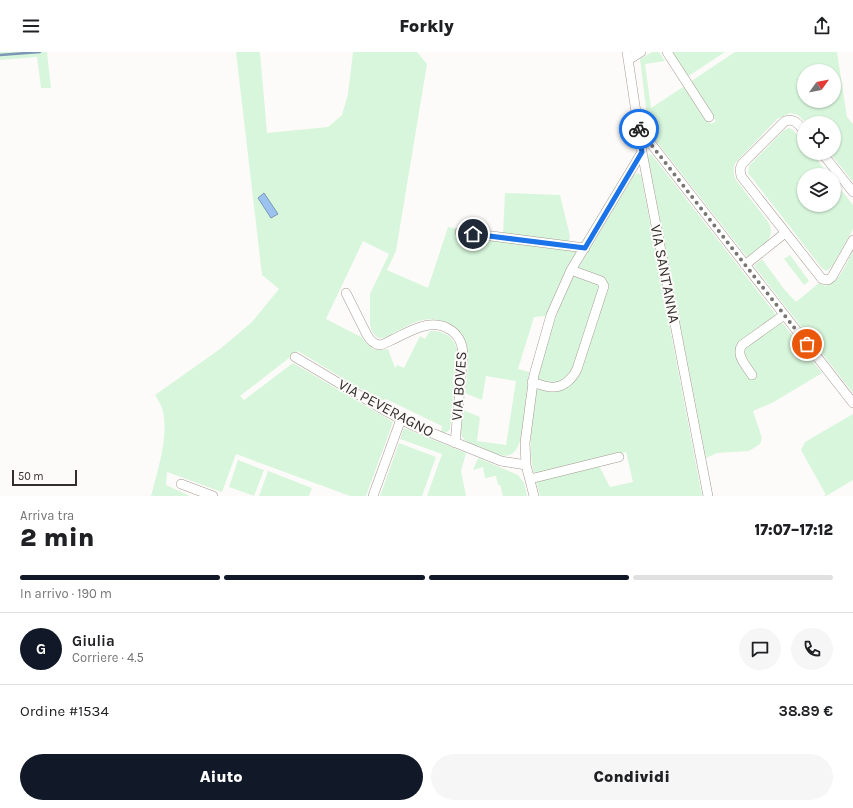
<!DOCTYPE html>
<html lang="it">
<head>
<meta charset="utf-8">
<style>
  body { margin:0; font-family:Karla,sans-serif; background:#f6f6f6; color:#202124; height:100vh; display:flex; flex-direction:column; font-size:15px; white-space:nowrap }
  * { box-sizing:border-box; margin:0 }
  p { font-size:13px; color:#757577 }
  .icon { flex:none; width:22px; height:22px; fill:none; stroke:currentColor; stroke-width:2; stroke-linecap:round; stroke-linejoin:round }
  .map { position:relative; height:444px; overflow:hidden }
  .drawer { display:flex; flex-direction:column; background:#fff; flex:1 }
  .drawer>* { flex:none }
  .needle { width:26px; rotate:57deg }
  .controls { position:absolute; left:797px; top:12px; display:grid; gap:8px }
  .controls a { display:grid; place-items:center; width:44px; height:44px; border-radius:50%; background:#fff; box-shadow:0 1px 3px #0004; font-size:20px }
  .scale { position:absolute; left:12px; bottom:10px; width:65px; box-sizing:border-box; padding-left:4px; border:2px solid #332e2b; border-top:0; font-size:11px; line-height:14px; white-space:nowrap; color:#332e2b; -webkit-text-stroke:3px #fdfbf9; paint-order:stroke }
  .pin { position:absolute; display:grid; place-items:center; width:34px; height:34px; color:#fff; margin:-17px; border:2px solid #fff; border-radius:50%; box-shadow:0 1px 4px #0007 }
  .courier { position:absolute; display:grid; place-items:center; width:40px; height:40px; margin:-20px; border:3px solid #1a73e8; border-radius:50%; background:#fff; color:#222; box-shadow:0 1px 5px #0007 }
  .summary em { font-style:normal; font-weight:800 }
  .summary div { display:flex; flex-direction:column-reverse }
  .summary { display:flex; align-items:center; justify-content:space-between; height:68px; padding:0 20px }
  h1 { font-size:26px; font-weight:800; line-height:30px }
  .bar { display:grid; grid-template-columns:repeat(4,1fr); gap:6px 4px; align-content:center; height:48px; padding:0 20px }
  .bar i { height:5px; border-radius:3px; background:#e0e0e0 }
  .bar .on { background:#111827 }
  .bar p { grid-column:span 4 }
  .line { display:flex; align-items:center; gap:10px; padding:0 20px; border-top:1px solid #e0e0e0 }
  .line div { flex:1 }
  .round { display:grid; place-items:center; flex:none; width:42px; height:42px; border-radius:21px; background:#f6f6f6 }
  .cta { display:flex; gap:8px; margin-top:auto; padding:8px 20px }
  .cta a { flex:1; height:46px; border-radius:24px; background:#111827; color:#fff; font-size:16px; font-weight:800; line-height:46px; text-align:center }
  .cta a+a { background:#f6f6f6; color:#202124 }
  header { display:flex; justify-content:space-between; align-items:center; height:52px; padding:0 20px; background:#fff; font-size:18px; font-weight:800 }
  .map>svg:first-child { display:block }
</style>
</head>
<body>
<header><svg class="icon" aria-label="menu" viewBox="0 0 24 24"><path d="M4 6h16M4 12h16M4 18h16"/></svg>Forkly<svg class="icon" aria-label="share" viewBox="0 0 24 24"><path d="M12 15V3M7 8l5-5 5 5M5 13v7h14v-7"/></svg></header>
<div class="map">
<svg width="853" height="444" viewBox="0 0 853 444">
  <rect width="100%" height="100%" fill="#fdfbf9"/>
  <path fill="#d8f6db" fill-rule="evenodd" d="M0,0H47L51,36H41L37,5L0,8Z
    M236,0H260L267,81L328,75L342,63L348,42L353,0H417L427,12L396,199L387,218L428,236L448,175L579,198L558,235L546,264L534,265L518,317L529,320L521,386C514,412 500,404 482,396C476,394 467,392 463,386C458,379 462,366 463,358L480,365L477,389L506,393L516,329L486,324L482,348L465,341C467,316 477,282 446,270C438,267 428,266 419,269C406,273 395,282 383,286H378L372,280L370,273V242L389,202L363,189L326,267L361,285L367,292L373,297L381,298L388,297L395,316L397,313L404,316L420,284L425,287L430,279C445,278 456,286 458,302L450,377C448,380 445,382 441,380L442,374L386,347L380,349L298,299L240,344L244,348L293,311L393,370L366,444H350L236,402L222,440L167,420L166,433L190,444H151C157,420 169,385 163,360C162,354 158,348 155,343L220,297L252,270L279,237L262,223Z
    M652,0H659L665,9L645,12L651,56L686,33L711,72L716,69L690,30L735,0H837L847,65L853,72V130L830,101H834V71H806L798,63L790,61L777,67L736,110C733,115 733,122 736,128L769,171C777,188 759,196 747,205L649,80L640,7ZM804,19H834V49H804Z
    M670,0H725L687,25Z
    M789,76L793,78L804,91V101H812L829,123H804V153H834V129L853,153V177L833,213L828,218L826,219L821,215L748,121L749,114L784,78Z
    M649,102L652,103L777,264L740,292L744,303V296L781,269L822,321L772,351L753,359L762,386L760,392L749,399L717,401L706,406L648,105Z
    M638,121L641,123L702,444H540L536,429L599,414L610,435L633,430L626,400L534,422C527,393 533,363 536,333L569,331L608,234L577,218L634,123Z
    M505,141L560,143L570,184L569,191L503,183Z
    M853,199V341L754,214L762,207L784,237L796,250L819,231L825,234C840,231 846,211 853,199Z
    M790,203L809,229L804,233L784,207Z
    M574,222L601,233L571,323L555,332L537,329C547,292 557,256 574,222Z
    M853,362V428L826,444H824L826,443L801,398L805,390Z
    M404,376L466,401L461,419L466,444H427L442,402L400,387Z
    M399,391L436,405L422,444H380Z
    M478,406L518,423L524,431L527,444H503L500,433H498L496,424L485,426L483,415L473,418Z
    M238,408L264,418L254,444L229,435Z
    M268,419L312,436L309,444H259Z"/>
  <path fill="#9cc3f0" stroke="#7c96b5" d="M264,141L278,162L271,166L258,146Z"/>
  <g fill="none" stroke-linecap="round" stroke-linejoin="round">
    <path stroke="#7c96b5" stroke-width="2.5" d="M0,3L40,0"/>
    <g stroke="#a49990" stroke-width="10">
      <path id="minor" d="M627,0L642,100L708,444
        M667,0L709,65
        M628,8L641,0
        M638,75L853,351
        M804,79C798,72 795,66 785,69L742,112L740,117L741,124L822,227L828,228L832,225L853,188
        M822,101L853,140
        M460,180L585,196
        M745,213L785,181
        M346,241L367,283C370,288 374,292 379,293C384,293 389,289 394,287C412,278 433,265 452,279C460,285 463,294 463,304L455,391
        M295,305L384,358L412,373L501,409L526,413
        M752,323C747,315 735,303 742,293L784,263
        M532,330C539,332 548,336 555,335C565,334 573,326 577,317L604,234L601,229L571,218
        M530,427L619,405
        M181,432L213,444
        M373,444L401,367
        M534,444L526,413L525,391L534,323L551,263L571,218L642,100"/>
    </g>
    <use href="#minor" stroke="#fff" stroke-width="9"/>
  </g>
  <g fill="none" stroke-linecap="round" stroke-linejoin="round">
    <path stroke="#7a7673" stroke-width="4" stroke-dasharray="0 7.2" d="M639,77L807,292"/>
    <path stroke="#1a73e8" stroke-width="5" d="M473,182L585,196L642,100L637,74L639,77"/>
  </g>
  <g text-anchor="middle" stroke-width="4" stroke-linejoin="round" paint-order="stroke">
    <g font-size="15" fill="#332e2b" stroke="#fdfbf9">
      <text transform="translate(665 222) rotate(79)" y="5">VIA SANT'ANNA</text>
      <text transform="translate(459 334) rotate(-86)" y="5">VIA BOVES</text>
      <text transform="translate(386 356) rotate(28)" y="5">VIA PEVERAGNO</text>
    </g>
  </g>
</svg>
<div class="controls">
<a><svg class="needle" viewBox="-14 -14 28 28"><path d="M0-13l5 13h-10z" fill="#e53935"/><path d="M0 13l5-13h-10z" fill="#757577"/></svg></a>
<a><svg class="icon" aria-label="locate" viewBox="0 0 24 24"><circle cx="12" cy="12" r="6"/><path d="M12 2v4M12 18v4M2 12h4M18 12h4"/></svg></a>
<a><svg class="icon" aria-label="layers" viewBox="0 0 24 24"><path d="M12 4l9 5-9 5-9-5zM3 14l9 5 9-5"/></svg></a>
</div>
<div class="scale">50 m</div>
<div class="pin" style="left:807px;top:292px;background:#ea580c"><svg class="icon" aria-label="bag" viewBox="0 0 24 24"><path d="M5 8h14l-1 12H6zM9 8a3 3 0 0 1 6 0"/></svg></div>
<div class="pin" style="left:473px;top:182px;background:#1f2937"><svg class="icon" aria-label="home" viewBox="0 0 24 24"><path d="M3 11l9-7 9 7M6 9v11h12V9"/></svg></div>
<div class="courier" style="left:639px;top:77px"><svg class="icon" aria-label="bike" viewBox="0 0 24 24"><circle cx="6" cy="16" r="4"/><circle cx="18" cy="16" r="4"/><path d="M6 16l4-8h5l3 8M10 8l3 8H6M13 5h3"/></svg></div>
</div>
<section class="drawer">
<div class="summary"><div><h1>2 min</h1><p>Arriva tra</p></div><em>17:07–17:12</em></div>
<div class="bar"><i class="on"></i><i class="on"></i><i class="on"></i><i></i><p>In arrivo · 190 m</p></div>
<div class="line" style="height:72px"><b class="round" style="background:#111827;color:#fff">G</b><div><b>Giulia</b><p>Corriere · 4.5</p></div><a class="round"><svg class="icon" aria-label="chat" viewBox="0 0 24 24"><path d="M4 5h16v11H9l-5 4z"/></svg></a><a class="round"><svg class="icon" aria-label="phone" viewBox="0 0 24 24"><path d="M5 4h4l2 5-3 2q2 4 5 5l2-3 5 2v4C11 20 4 13 5 4z"/></svg></a></div>
<div class="line" style="height:52px"><div>Ordine #1534</div><b>38.89 €</b></div>
<div class="cta"><a>Aiuto</a><a>Condividi</a></div>
</section>
</body>
</html>
